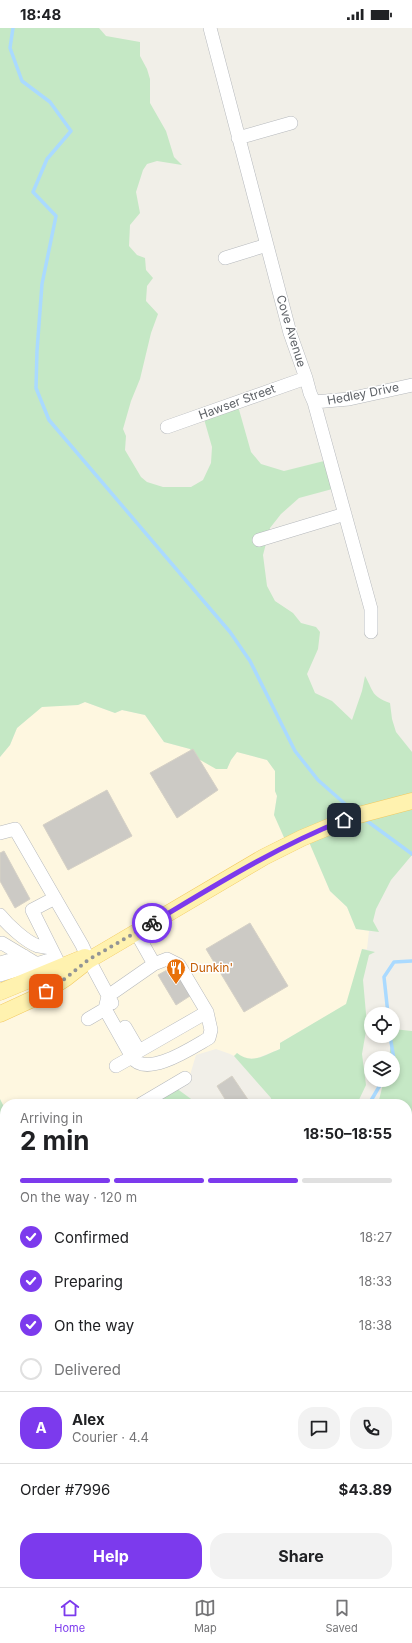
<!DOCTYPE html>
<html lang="en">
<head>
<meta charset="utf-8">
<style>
  body { margin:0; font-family:Inter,sans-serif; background:#f2f2f2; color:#202124; height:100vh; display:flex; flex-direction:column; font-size:15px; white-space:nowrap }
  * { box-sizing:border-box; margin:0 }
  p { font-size:13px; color:#757577 }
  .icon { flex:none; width:22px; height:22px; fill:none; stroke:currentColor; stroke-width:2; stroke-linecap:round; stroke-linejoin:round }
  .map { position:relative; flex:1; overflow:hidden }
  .sheet { position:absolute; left:0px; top:1071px; width:412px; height:488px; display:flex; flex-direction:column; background:#fff; border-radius:16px 16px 0 0; box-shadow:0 2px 6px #0003 }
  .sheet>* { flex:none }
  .buttons { position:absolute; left:364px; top:979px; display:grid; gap:8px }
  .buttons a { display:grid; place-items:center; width:36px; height:36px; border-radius:50%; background:#fff; box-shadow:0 2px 6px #0003; font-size:20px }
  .pin { position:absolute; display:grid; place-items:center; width:34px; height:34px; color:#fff; margin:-17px; border-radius:8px; box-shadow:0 2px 6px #0006 }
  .courier { position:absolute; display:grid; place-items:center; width:40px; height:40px; margin:-20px; border:3px solid #7c3aed; border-radius:50%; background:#fff; color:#222; box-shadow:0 1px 5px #0007 }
  .overview em { font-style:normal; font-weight:700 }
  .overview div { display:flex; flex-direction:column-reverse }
  .overview { display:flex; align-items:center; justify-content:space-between; height:68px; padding:0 20px }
  h1 { font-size:26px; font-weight:700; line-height:30px }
  .bar { display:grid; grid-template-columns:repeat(4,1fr); gap:6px 4px; align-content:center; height:48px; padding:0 20px }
  .bar i { height:5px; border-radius:3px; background:#e0e0e0 }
  .bar .on { background:#7c3aed }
  .bar p { grid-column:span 4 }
  .line { display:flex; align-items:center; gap:10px; padding:0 20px; border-top:1px solid #e0e0e0 }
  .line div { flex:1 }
  .round { display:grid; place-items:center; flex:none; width:42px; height:42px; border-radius:16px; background:#f2f2f2 }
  ol { padding:0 20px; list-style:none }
  li { display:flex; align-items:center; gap:12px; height:44px }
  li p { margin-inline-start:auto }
  li .icon { padding:4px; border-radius:50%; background:#7c3aed; color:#fff; stroke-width:4 }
  li:last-child { color:#757577 }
  li i { width:22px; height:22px; border:2px solid #e0e0e0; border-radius:50% }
  .cta { display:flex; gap:8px; margin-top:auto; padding:8px 20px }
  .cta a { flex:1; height:46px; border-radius:16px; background:#7c3aed; color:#fff; font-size:16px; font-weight:700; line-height:46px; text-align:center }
  .cta a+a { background:#f2f2f2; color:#202124 }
  .status { display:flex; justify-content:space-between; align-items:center; height:28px; padding:0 20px; background:#fff; direction:ltr }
  .status svg { height:11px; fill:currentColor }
  .dock { display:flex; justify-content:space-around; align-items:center; height:56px; border-top:1px solid #e0e0e0; background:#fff; font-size:11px; color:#757577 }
  .dock a { display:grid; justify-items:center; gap:2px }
  .dock .on { color:#7c3aed }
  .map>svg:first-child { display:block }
</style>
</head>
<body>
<div class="status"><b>18:48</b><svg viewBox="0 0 49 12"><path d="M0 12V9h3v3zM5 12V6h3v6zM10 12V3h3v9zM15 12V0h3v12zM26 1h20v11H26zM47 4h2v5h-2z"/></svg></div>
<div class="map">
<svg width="412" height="1559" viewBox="0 0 412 1559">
  <rect width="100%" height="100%" fill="#f1efe8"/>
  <path fill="#fef7e0" d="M85,674L115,685L122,682L145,687L164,714L190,721L195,729L227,741L231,732L237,724L267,732L275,743V763L277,768L274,787L306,806L330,863L347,879L356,901L369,903L367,921H362L347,976L280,1015V1021L255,1031L243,1030L237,1025L234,1028L230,1026L216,1021L196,1027L190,1047L142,1076H5V1081L0,1071V729L10,717L17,700L42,678L78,677Z"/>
  <path fill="#e1ded6" d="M412,1263V1559H398L393,1554H407V1266Z"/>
  <path fill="#c5e8c5" d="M0,0H99L106,8L140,14V28L147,41L150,51V75L166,103L174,129L182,137L157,133L147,136L143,142L136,164L140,185L130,197L129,218L137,227L145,230L146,242L153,250L147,258L146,273L158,286L151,305L140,351L131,373L123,401L126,408L125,422L141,449L147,454L163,459H191L203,452L211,435L212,419L202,384L236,371L251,424L261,436L284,443L328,432L336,460L299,470L281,486L270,500L263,527L267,558L275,573L293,585L301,595L316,599L320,604L318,621L307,646L315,665L332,673L352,692L362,663L365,648C374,664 371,668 390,675L392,691L396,704L412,724V827L391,852L376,881L373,893L379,904L356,901L347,879L330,863L306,807L286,814L274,787L277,768L275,763V743L267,732L237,724L231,732L227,741H216L195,729L190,721L164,714L145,687L122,682L115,685L85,674L78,677L42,679L17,700L10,717L0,729Z
    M362,921L375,924L369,927L363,952L367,997L362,1026L366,1057L357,1076H272L271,1070L234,1028L237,1025C251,1037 265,1027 280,1021V1015L346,976Z
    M393,1001L412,1003V1103H407V1076H378L384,1052H393V1030H389Z
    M176,1060L198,1076H165L159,1067Z
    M0,1071L5,1081V1156L0,1158Z
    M412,1248V1405L407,1406V1251Z"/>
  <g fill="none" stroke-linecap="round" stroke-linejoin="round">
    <path stroke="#aadaff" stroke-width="3.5" d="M13,0L10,20L22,53L50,74L71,103L47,131L33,164L56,188L42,256L37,323L36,360L49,392L230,604L250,633L295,723L318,752L353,783
      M363,790L412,826
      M388,986L384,949L394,934L412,933
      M390,1008L394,1031L393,1033
      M369,1076L383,1052"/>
  </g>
  <path fill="#cccac5" stroke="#d6d1c6" d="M193,721L218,762L177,790L150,745Z
    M107,762L132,808L68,842L43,797Z
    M4,823L30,871L15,880L0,853V825Z
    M250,895L288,958L244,984L206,921Z
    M176,937L193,966L176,977L158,947Z
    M232,1048L251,1076H228L217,1058Z
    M407,1117L412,1118V1212L407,1211Z
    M5,1367V1384L0,1373V1369Z
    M407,1461L412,1467V1519L407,1513Z
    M116,1554H139L136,1559H116L114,1558Z
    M238,1554H250L245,1559H242Z"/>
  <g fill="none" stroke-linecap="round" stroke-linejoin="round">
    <g stroke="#b5b8bc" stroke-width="14">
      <path id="minor" d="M210,0L290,305L306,350L310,365L314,374L371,581V604
        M238,110L291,95
        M225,230L267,217
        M314,374L349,371L412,357
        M167,399L306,350
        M259,512L345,486
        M0,805L15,801L82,917L87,928
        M55,870L32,882L60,938
        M0,887C8,897 26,914 38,918C42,919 47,919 51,920
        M136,904L154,936
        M0,916L2,915L37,936
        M167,931L179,937L207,984L211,1002L209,1010C193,1019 146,1051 132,1029L105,981L108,968L154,936Z
        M89,932L112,975
        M0,935L24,928
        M0,947L56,930
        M88,991L105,981
        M125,999L139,1023L207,984
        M116,1038L132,1029
        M141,1076L185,1050
        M0,1158L5,1155
        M407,1252L412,1250
        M0,1273L5,1282
        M0,1312L5,1309
        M191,1554L196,1559
        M81,1559L85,1554"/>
    </g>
    <g stroke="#f2c960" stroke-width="17">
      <path id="major" d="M0,964L85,929
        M0,986L35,970L66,950L89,932L264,829L302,810L355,788L412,773"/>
    </g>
    <use href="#minor" stroke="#fff" stroke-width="13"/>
    <use href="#major" stroke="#fff2af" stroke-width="16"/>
  </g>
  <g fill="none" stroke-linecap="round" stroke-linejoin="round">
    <path stroke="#929495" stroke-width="4" stroke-dasharray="0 7.2" d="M46,963L66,950L88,932L152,895"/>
    <path stroke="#7c3aed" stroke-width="5" d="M152,895C214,858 276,819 344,792"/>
  </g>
  <defs>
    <g id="restaurant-pin" transform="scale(1)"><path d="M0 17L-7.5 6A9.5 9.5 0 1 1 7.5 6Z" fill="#e8710a" stroke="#fff"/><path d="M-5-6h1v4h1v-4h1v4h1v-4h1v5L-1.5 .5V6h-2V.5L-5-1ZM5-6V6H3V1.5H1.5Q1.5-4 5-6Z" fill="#fff"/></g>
  </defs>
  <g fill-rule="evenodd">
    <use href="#restaurant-pin" x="176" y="940"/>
  </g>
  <g text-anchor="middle" stroke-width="3" stroke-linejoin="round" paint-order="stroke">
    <g font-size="12" fill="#5f6368" stroke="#fff">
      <text transform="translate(291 303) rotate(73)" y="4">Cove Avenue</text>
      <text transform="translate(363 366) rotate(-11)" y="4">Hedley Drive</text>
      <text transform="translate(237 374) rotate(-20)" y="4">Hawser Street</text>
    </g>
    <g font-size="12" fill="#c56008" stroke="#fff" text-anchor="start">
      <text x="190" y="944">Dunkin'</text>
    </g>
  </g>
</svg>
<div class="buttons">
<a><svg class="icon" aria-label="locate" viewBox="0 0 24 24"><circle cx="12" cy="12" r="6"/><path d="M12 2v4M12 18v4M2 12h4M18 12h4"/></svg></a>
<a><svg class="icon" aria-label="layers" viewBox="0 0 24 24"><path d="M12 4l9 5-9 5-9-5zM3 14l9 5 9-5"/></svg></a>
</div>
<div class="pin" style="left:46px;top:963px;background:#ea580c"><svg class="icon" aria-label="bag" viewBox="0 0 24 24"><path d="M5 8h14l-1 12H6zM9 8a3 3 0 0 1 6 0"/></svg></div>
<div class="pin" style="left:344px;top:792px;background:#1f2937"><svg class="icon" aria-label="home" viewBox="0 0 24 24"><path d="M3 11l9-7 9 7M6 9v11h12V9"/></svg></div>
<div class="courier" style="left:152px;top:895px"><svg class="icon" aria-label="bike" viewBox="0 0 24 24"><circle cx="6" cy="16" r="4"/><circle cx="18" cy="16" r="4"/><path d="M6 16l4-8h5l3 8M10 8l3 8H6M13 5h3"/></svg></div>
<section class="sheet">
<div class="overview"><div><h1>2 min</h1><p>Arriving in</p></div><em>18:50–18:55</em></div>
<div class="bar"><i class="on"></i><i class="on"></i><i class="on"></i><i></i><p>On the way · 120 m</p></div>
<ol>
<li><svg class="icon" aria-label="check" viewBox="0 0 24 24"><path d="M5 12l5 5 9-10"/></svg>Confirmed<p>18:27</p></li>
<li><svg class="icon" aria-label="check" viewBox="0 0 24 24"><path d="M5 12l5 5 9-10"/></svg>Preparing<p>18:33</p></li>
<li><svg class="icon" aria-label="check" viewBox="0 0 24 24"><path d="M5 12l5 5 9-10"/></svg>On the way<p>18:38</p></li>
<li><i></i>Delivered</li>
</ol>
<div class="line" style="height:72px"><b class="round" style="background:#7c3aed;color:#fff">A</b><div><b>Alex</b><p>Courier · 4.4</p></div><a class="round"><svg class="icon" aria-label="chat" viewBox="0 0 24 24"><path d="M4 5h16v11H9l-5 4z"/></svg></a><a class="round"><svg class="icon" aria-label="phone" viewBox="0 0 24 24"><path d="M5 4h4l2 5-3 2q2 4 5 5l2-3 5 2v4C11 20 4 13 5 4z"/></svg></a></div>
<div class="line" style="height:52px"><div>Order #7996</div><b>$43.89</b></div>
<div class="cta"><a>Help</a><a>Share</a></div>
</section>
</div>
<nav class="dock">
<a class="on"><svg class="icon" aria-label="home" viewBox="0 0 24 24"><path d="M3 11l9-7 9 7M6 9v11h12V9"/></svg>Home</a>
<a><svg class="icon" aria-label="map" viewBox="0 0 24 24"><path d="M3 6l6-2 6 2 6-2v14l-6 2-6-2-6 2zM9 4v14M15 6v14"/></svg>Map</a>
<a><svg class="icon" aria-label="saved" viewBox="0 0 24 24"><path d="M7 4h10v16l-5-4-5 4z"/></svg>Saved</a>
</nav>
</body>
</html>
